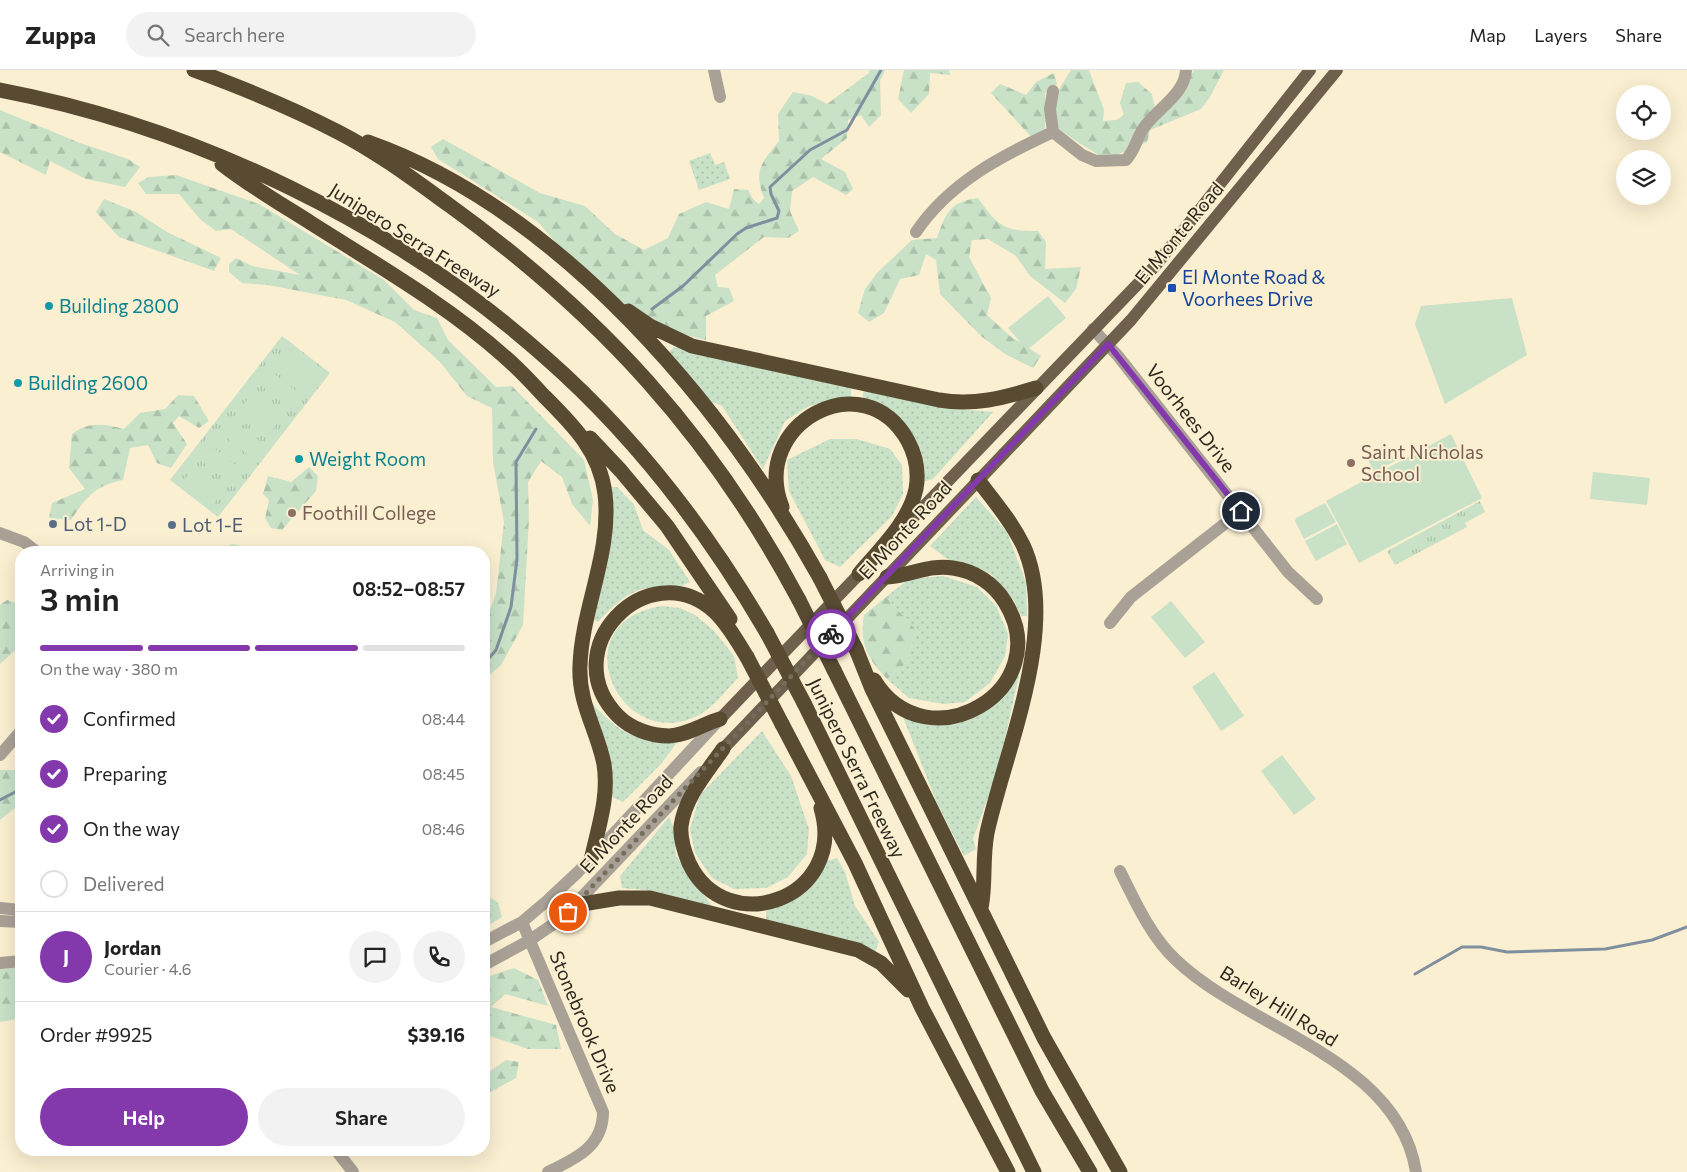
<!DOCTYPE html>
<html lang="en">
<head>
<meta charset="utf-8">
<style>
  body { margin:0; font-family:Commissioner,sans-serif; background:#f2f2f2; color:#222; height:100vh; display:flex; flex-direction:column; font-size:19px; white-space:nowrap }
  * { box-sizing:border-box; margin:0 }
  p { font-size:16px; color:#767676 }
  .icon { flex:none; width:28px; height:28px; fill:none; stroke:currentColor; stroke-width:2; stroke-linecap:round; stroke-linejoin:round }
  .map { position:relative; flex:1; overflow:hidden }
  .panel { position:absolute; left:15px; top:476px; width:475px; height:610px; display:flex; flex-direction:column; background:#fff; border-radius:20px; box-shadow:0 5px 20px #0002 }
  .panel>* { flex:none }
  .fabs { position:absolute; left:1616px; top:15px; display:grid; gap:10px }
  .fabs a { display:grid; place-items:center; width:55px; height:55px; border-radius:50%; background:#fff; box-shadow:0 5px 20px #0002; font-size:25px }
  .pin { position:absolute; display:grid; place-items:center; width:42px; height:42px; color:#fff; margin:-21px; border:2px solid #fff; border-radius:50%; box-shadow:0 1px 5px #0007 }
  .courier { position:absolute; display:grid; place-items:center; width:50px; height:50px; margin:-25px; border:4px solid #8339ab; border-radius:50%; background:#fff; color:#222; box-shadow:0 1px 6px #0007 }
  .summary em { font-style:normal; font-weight:600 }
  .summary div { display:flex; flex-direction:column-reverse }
  .summary { display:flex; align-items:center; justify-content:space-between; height:85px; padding:0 25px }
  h1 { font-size:32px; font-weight:600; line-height:38px }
  .bar { display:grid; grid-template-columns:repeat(4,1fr); gap:8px 5px; align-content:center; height:60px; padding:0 25px }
  .bar i { height:6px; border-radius:4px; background:#e0e0e0 }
  .bar .current { background:#8339ab }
  .bar p { grid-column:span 4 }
  .line { display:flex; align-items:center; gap:12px; padding:0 25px; border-top:1px solid #e0e0e0 }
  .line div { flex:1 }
  .round { display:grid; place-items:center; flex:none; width:52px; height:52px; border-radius:26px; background:#f2f2f2 }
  ol { padding:0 25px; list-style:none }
  li { display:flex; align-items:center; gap:15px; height:55px }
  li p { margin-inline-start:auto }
  li .icon { padding:5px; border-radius:50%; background:#8339ab; color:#fff; stroke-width:4 }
  li:last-child { color:#767676 }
  li i { width:28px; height:28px; border:2px solid #e0e0e0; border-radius:50% }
  .primary-button { display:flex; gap:10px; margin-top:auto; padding:10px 25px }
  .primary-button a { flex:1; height:58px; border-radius:30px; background:#8339ab; color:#fff; font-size:20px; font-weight:600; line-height:58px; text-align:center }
  .primary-button a+a { background:#f2f2f2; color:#222 }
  header { display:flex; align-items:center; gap:30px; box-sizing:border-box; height:70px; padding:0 25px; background:#fff; border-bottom:1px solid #e0e0e0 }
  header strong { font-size:24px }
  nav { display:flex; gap:28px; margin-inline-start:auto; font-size:18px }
  .search { width:350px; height:45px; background:#f2f2f2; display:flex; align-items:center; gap:12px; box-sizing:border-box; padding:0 18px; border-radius:28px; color:#767676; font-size:19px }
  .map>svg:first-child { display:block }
</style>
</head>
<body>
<header>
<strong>Zuppa</strong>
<div class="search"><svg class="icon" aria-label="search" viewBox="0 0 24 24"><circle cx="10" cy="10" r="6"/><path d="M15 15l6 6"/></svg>Search here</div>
<nav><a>Map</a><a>Layers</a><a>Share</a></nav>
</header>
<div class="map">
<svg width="1687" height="1102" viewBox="0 0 1687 1102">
  <defs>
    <pattern id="grass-dots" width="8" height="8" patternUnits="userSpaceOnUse" patternTransform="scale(1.25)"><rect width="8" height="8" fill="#c8e1c7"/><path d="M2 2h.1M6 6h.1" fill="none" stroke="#acc1aa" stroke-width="1.8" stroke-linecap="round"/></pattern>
    <pattern id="forest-firs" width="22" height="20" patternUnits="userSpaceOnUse" patternTransform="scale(1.25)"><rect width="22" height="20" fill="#c8e1c7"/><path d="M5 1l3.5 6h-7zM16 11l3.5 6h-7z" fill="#acc1aa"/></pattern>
    <pattern id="park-tufts" width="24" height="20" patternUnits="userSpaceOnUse" patternTransform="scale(1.25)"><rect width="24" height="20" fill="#c8e1c7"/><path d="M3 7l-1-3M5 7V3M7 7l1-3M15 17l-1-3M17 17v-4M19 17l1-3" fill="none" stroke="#acc1aa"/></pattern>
  </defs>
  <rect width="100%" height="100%" fill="#fbefd1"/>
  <path fill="url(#grass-dots)" d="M710,83L715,95L724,92L730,109L699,120L689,91Z
    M674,277L851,318V327L809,336L785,351L763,399L722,336L702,328L666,285Z
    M864,321L945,338L993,342L933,409L923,412L913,370L899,347L862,329Z
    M830,369H857L890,379L902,395L903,424L892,446L840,497L825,490L789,421L787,390Z
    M606,417H617L634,435L643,460L669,480L690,512C676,520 664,516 648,518C627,521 612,537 598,552L593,549Z
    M976,427L1007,462L1026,513L1027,546H1021L1014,531L990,503L949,490L930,476Z
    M943,506L977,517L996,536L1008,564L1005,586L990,613L965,632L944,634L909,628L887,609L907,592L916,560L886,527L909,509Z
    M661,536L680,538L695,545L714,561L734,586L738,608C726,620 714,637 699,645C620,686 559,553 661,536Z
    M1023,588L998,699L973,769L976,779L964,786L937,733L901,642C928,644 968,655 991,637C1006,626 1014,604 1023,588Z
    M589,630C599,641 617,660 632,665C646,670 664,666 678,671L661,694L623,732L610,726Z
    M762,661L791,706L809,759L807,784L788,807L766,818L734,819L712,808L695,783L690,759L700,725Z
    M669,747L674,759L676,786L712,836L644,820L622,818L620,806Z
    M837,788L845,802L855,836L879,872L875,882L850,870L766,852V838L820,793Z"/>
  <path fill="url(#forest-firs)" d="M869,0H885L880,11L881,45L869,57L861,45L848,50L847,68L821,89L845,102L853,119L846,125L813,107L792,121L790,141L799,161L788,168L764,167L715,205L718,217L729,218L734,231L706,246V270L662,259L621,232L581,201L538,152L438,89L431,77L443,69L540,123L585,136L615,164L644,180L668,168L679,144L706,132L729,139L734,119L748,120L753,129L759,134L764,128C753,99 762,93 779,71L778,44L793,22L812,26L827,34L869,3Z
    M904,0H949L950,5L930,3L929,24L911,43L898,29Z
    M1071,0H1089L1104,40L1103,51L1116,50L1124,45L1120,33L1126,13L1138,12L1152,24L1156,43L1180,25L1194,0H1224L1210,27L1201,39L1150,60L1147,72L1133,79L1104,89C1085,75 1064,66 1049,49L1058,21Z
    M1054,3L1057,14L1045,23V65L1034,70L991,23L1000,14L1026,25L1036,12Z
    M0,40L80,73L128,89L140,97L125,117L86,109L50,91L46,105L0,82Z
    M176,105L259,134L384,210L414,240L437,248L448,270L496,317L512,316L584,390L593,430L590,456L572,434L562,407L541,391L528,412L529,449L523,555L501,595L484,610V555L496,524L504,452L493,392L492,338L467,326L440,292L395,252L346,230L268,215L242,213L229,202V194L236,188L252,196L300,205L231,159L216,161L201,150L179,124H146L138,113L149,107Z
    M978,128C998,156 1003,161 1038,161L1046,172L1045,199L1081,197L1076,219L1065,233L1030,206L1016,186L988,169L972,170L969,187L991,228L987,245L1010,266L1041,286L1033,298L1005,284L981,266L940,224L936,190L926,184L919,205L900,209L884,243L869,252L858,243L865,219L877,203L912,170L937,168C946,142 950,132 978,128Z
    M104,129L136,142L167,162L221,188L214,201L119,167L96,142Z
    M178,325L194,326L209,351L199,358L179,346L173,353L187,374L171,398L157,393L148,375L130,378L123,410C96,415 86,427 71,450L49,448L52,433L85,419L69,398L72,364C89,351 104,354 124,359L140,343L165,339Z
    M309,397L318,406L316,421L282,460L271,458L265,448L269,430L263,424L268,406L291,412Z
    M232,474L253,478L252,482H217Z
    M886,527L916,560L907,592L887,609C868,588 859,575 864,545Z
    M7,530L21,535V549L17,557L21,559V583L14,581L0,594V535Z
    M0,700H21V733L0,750Z
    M484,823L498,833L502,847L484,858Z
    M21,897V948L0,952V898Z
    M514,898L538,910L548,936L505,924L491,937L556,955L561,979H528L484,964V908Z
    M506,990L519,992L516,1008L487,1024L484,1022V998L489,1002Z"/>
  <path fill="url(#park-tufts)" d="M282,266L330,303L218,447L170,410Z
    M1480,431L1485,442L1465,453L1467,457L1395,495L1387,481Z"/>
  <path fill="#c8e1c7" d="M1048,226L1066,248L1027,280L1008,258Z
    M1512,228L1527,285L1445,334L1415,254L1421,236Z
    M287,278L318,301L307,315L277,292Z
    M269,300L300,324L289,338L259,314Z
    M249,327L280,350L269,364L239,341Z
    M232,350L262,373L251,387L221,363Z
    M1451,364L1482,428L1359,493L1326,431Z
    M1386,375L1395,391L1374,402L1366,386Z
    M211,376L241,399L230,413L200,390Z
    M193,399L223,422L212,436L182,413Z
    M1593,402L1650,408L1647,435L1590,429Z
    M1325,433L1336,452L1304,469L1295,451L1296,448Z
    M1337,454L1347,474L1316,491L1305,471Z
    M1171,531L1205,572L1185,588L1151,547Z
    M1214,602L1244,646L1221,661L1192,617Z
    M1282,685L1316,729L1294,745L1261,701Z"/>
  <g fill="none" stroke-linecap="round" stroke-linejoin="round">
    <path stroke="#808f9f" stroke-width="3" d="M652,239L683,216L737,164L746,158L777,148L779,141L771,124L770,117L810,80L847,60L881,0
      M484,594L496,580L511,537L517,489L516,392L536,359
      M0,730L21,719
      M1415,904L1462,877H1481L1507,882L1605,879L1652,870L1687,857"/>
    <path stroke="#a9a196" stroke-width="12" d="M714,0L720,27
      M1053,62L1082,85L1096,91L1126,90C1135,80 1136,70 1143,59C1155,40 1185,25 1186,0
      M1053,62L1050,39L1053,21
      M916,162C949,113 1001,86 1053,62
      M1093,259L1118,286L1288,502L1317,529
      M0,463L24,472L37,482
      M1110,553L1131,527L1241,441
      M0,685L21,661
      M1120,801C1135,831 1151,867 1176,890C1249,960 1398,988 1416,1102
      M0,838L21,840
      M0,851L21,852
      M522,852L603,1042C603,1077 575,1089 548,1102
      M484,872L522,852L548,830L578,802L720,649
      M0,893L21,891
      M484,895L530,870L561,849L701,702
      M336,1080L353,1102"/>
    <path stroke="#6e604c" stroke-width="12" d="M902,459L1156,195L1310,0
      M720,649L866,497
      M723,679L1131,250L1337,0"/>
    <path stroke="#594a32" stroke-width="15" d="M194,0C243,18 292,38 338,62C377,82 413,109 449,135C600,244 711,365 799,530
      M0,20C195,57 396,154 545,287C635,366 707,460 767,563
      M368,72C560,140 723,334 820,508
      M222,94C250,116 281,134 311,153C377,195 447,235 505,287C519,299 531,312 543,325C572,354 600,381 605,424C612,482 582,538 580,595C578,633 597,659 604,694C609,726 599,755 592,786
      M628,241L650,256L692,276L939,330C974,336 1003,328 1036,318
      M590,368L621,401L667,456L730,549
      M978,410C994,431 1011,451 1023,475C1061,557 1005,680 987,763C982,789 986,814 981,838
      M782,437C749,354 864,291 908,371C916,386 919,402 916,419C909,452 880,479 859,504
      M856,579L872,619L1044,968L1120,1102
      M834,600L1042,1021L1090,1102
      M874,610C927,697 1059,619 1005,532C994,514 975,501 953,498C929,494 910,506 887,507
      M804,633L1034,1102
      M720,649C703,654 688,665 669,666C651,666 631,659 618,646C553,580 647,482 714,541C728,554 737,571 747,587
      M782,654L855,793L922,938L1008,1102
      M723,679C707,702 685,727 681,756C680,768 684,781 689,793C726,871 848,829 821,738
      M576,835L619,828H650L858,880L881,893L908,920"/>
    <path stroke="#594a32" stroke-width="15" d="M820,508L856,579
      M799,530L834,600
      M767,563L804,633
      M747,587L782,654"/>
  </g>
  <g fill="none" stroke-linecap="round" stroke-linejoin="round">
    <path stroke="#756e5c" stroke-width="5" stroke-dasharray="0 9" d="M568,842L831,564"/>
    <path stroke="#8339ab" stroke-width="6" d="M831,564L1108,274L1241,441"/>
  </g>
  <rect fill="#1a4fb4" stroke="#fbefd1" stroke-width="2" x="1167" y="213" width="10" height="10" rx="2.5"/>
  <g fill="#0f9aa8" stroke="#fbefd1" stroke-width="2">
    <circle cx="49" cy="236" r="5"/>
    <circle cx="18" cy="313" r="5"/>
    <circle cx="299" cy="389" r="5"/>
  </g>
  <g fill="#8d6e63" stroke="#fbefd1" stroke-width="2">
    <circle cx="1351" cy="393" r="5"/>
    <circle cx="292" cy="443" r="5"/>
  </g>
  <g fill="#5c6f8a" stroke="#fbefd1" stroke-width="2">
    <circle cx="53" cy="454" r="5"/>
    <circle cx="172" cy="455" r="5"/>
  </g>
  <g text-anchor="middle" stroke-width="4" stroke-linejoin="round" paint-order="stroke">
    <g font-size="19" fill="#2d281d" stroke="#fbefd1">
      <text transform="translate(1179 163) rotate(-50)" y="7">El Monte Road</text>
      <text transform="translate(415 170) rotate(32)" y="7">Junipero Serra Freeway</text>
      <text transform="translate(1191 348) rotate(52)" y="7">Voorhees Drive</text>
      <text transform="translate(905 460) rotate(-47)" y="7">El Monte Road</text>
      <text transform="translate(857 698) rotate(64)" y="7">Junipero Serra Freeway</text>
      <text transform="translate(626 754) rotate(-47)" y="7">El Monte Road</text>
      <text transform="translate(1279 936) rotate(32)" y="7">Barley Hill Road</text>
      <text transform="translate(585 952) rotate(67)" y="7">Stonebrook Drive</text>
    </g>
    <g font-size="19" fill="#164399" stroke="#fbefd1" text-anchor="start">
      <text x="1182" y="214">El Monte Road &amp;<tspan x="1182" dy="22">Voorhees Drive</tspan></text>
    </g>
    <g font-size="19" fill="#0d838f" stroke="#fbefd1" text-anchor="start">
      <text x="59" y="243">Building 2800</text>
      <text x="28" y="320">Building 2600</text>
      <text x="309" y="396">Weight Room</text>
    </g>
    <g font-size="19" fill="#785e54" stroke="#fbefd1" text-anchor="start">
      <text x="1361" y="389">Saint Nicholas<tspan x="1361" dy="22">School</tspan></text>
      <text x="302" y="450">Foothill College</text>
    </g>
    <g font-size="19" fill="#4e5e75" stroke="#fbefd1" text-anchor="start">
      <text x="63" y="461">Lot 1-D</text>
      <text x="182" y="462">Lot 1-E</text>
    </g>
  </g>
</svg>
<div class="fabs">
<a><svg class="icon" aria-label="locate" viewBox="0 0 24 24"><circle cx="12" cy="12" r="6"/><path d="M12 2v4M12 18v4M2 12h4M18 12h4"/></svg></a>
<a><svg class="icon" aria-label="layers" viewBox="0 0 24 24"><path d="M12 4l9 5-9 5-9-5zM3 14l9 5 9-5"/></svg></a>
</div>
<div class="pin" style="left:568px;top:842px;background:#ea580c"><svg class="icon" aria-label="bag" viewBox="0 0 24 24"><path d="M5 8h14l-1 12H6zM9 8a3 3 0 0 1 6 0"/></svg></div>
<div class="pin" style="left:1241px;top:441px;background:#1f2937"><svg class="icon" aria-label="home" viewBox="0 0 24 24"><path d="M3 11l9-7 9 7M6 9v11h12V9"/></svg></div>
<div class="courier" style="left:831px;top:564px"><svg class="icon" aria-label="bike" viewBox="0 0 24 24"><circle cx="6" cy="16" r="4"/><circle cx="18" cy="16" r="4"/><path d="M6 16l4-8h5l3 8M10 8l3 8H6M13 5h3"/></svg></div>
<section class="panel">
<div class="summary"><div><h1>3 min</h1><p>Arriving in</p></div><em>08:52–08:57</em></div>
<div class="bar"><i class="current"></i><i class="current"></i><i class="current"></i><i></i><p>On the way · 380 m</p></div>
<ol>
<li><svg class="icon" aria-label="check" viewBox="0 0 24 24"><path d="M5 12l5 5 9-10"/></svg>Confirmed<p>08:44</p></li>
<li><svg class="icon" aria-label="check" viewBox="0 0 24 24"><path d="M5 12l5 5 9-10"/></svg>Preparing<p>08:45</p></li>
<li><svg class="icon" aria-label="check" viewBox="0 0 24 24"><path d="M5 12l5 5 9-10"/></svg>On the way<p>08:46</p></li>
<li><i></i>Delivered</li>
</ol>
<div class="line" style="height:90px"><b class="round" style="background:#8339ab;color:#fff">J</b><div><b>Jordan</b><p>Courier · 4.6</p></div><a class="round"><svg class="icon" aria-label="chat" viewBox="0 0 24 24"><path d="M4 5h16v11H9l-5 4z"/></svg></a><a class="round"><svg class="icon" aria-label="phone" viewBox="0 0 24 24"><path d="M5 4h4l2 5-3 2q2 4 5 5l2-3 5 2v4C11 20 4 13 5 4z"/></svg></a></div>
<div class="line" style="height:65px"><div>Order #9925</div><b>$39.16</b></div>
<div class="primary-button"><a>Help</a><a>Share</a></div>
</section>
</div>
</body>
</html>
